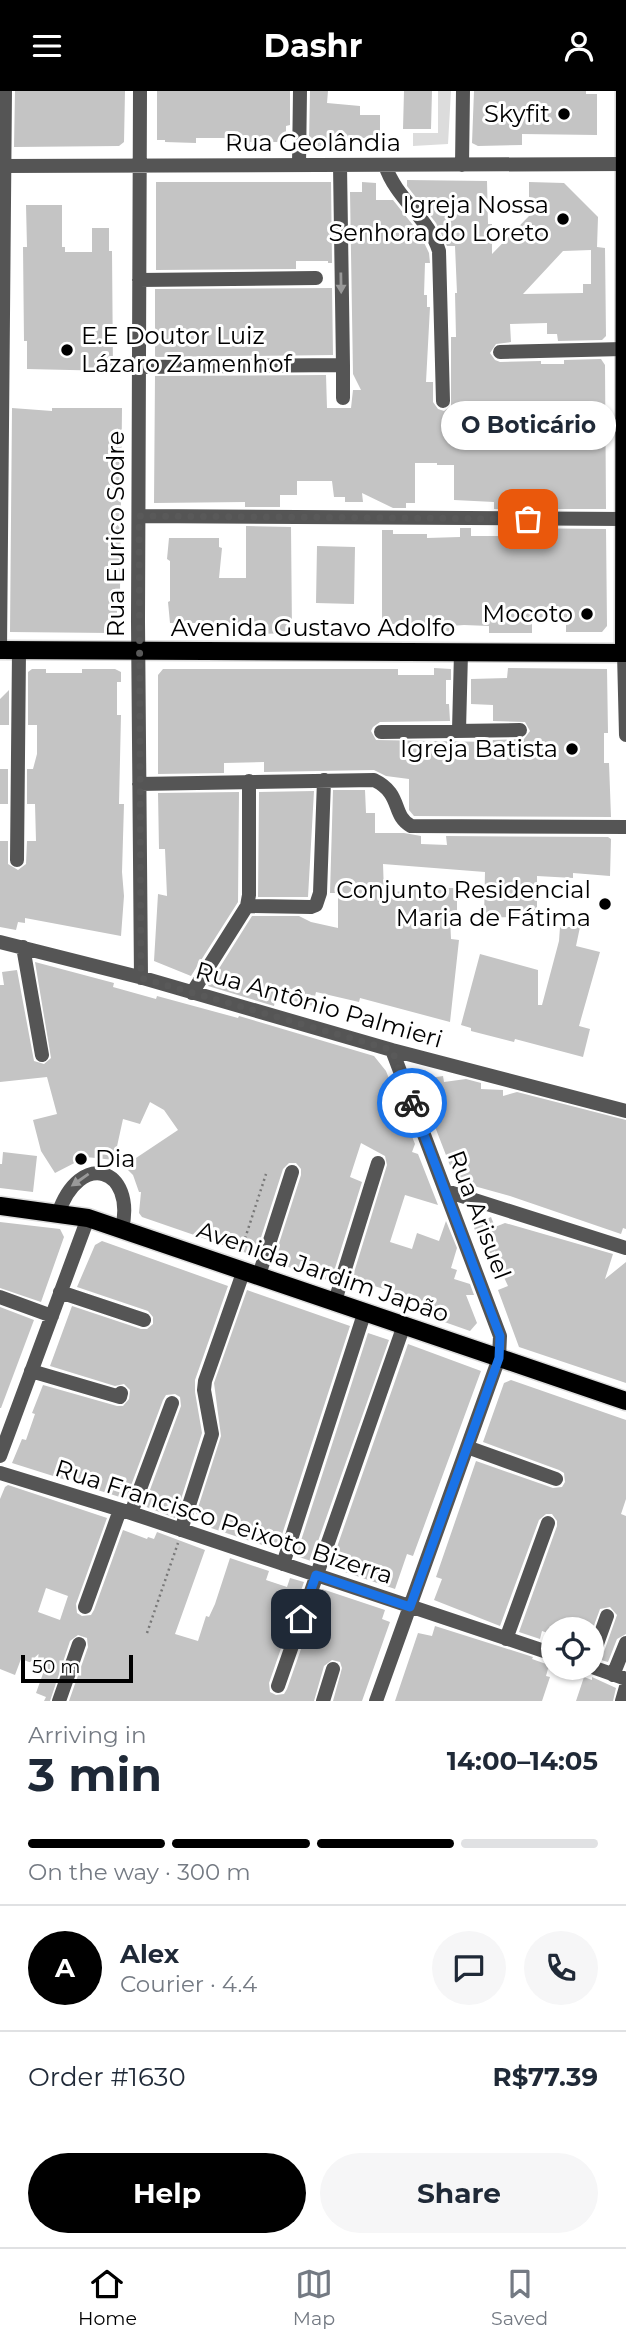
<!DOCTYPE html>
<html lang="en">
<head>
<meta charset="utf-8">
<style>
  body { margin:0; font-family:Montserrat,sans-serif; background:#f6f6f7; color:#1f2937; height:100vh; display:flex; flex-direction:column; font-size:26px; white-space:nowrap }
  * { box-sizing:border-box; margin:0 }
  p { font-size:23px; color:#747a83 }
  .icon { flex:none; width:38px; height:38px; fill:none; stroke:currentColor; stroke-width:2; stroke-linecap:round; stroke-linejoin:round }
  .map { position:relative; height:1610px; overflow:hidden }
  .sheet { display:flex; flex-direction:column; background:#fff; flex:1 }
  .sheet>* { flex:none }
  .fabs { position:absolute; left:541px; top:1526px; display:grid; gap:14px }
  .fabs a { display:grid; place-items:center; width:63px; height:63px; border-radius:50%; background:#fff; box-shadow:0 2px 5px #0004; font-size:35px }
  .scale { position:absolute; left:21px; bottom:18px; width:112px; box-sizing:border-box; padding-left:7px; border:4px solid #000; border-top:0; font-size:19px; line-height:24px; white-space:nowrap; color:#000; -webkit-text-stroke:5px #fff; paint-order:stroke }
  .pin { position:absolute; display:grid; place-items:center; width:60px; height:60px; color:#fff; margin:-30px; border-radius:14px; box-shadow:0 4px 10px #0006 }
  .courier { position:absolute; display:grid; place-items:center; width:70px; height:70px; margin:-35px; border:5px solid #1a73e8; border-radius:50%; background:#fff; color:#222; box-shadow:0 2px 9px #0007 }
  .bubble { position:absolute; height:49px; border-radius:24px; background:#fff; box-shadow:0 2px 5px #0004; font-size:23px; font-weight:700; line-height:49px; text-align:center }
  .overview em { font-style:normal; font-weight:700 }
  .overview div { display:flex; flex-direction:column-reverse }
  .overview { display:flex; align-items:center; justify-content:space-between; height:119px; padding:0 28px }
  h1 { font-size:46px; font-weight:700; line-height:52px }
  .bar { display:grid; grid-template-columns:repeat(4,1fr); gap:10px 7px; align-content:center; height:84px; padding:0 28px }
  .bar i { height:9px; border-radius:5px; background:#e0e1e3 }
  .bar .active { background:#000 }
  .bar p { grid-column:span 4 }
  .line { display:flex; align-items:center; gap:18px; padding:0 28px; border-top:2px solid #e0e1e3 }
  .line div { flex:1 }
  .round { display:grid; place-items:center; flex:none; width:74px; height:74px; border-radius:37px; background:#f6f6f7 }
  .action { display:flex; gap:14px; margin-top:auto; padding:14px 28px }
  .action a { flex:1; height:80px; border-radius:42px; background:#000; color:#fff; font-size:28px; font-weight:700; line-height:80px; text-align:center }
  .action a+a { background:#f6f6f7; color:#1f2937 }
  header { display:flex; justify-content:space-between; align-items:center; height:91px; padding:0 28px; background:#000; color:#fff; font-size:32px; font-weight:700 }
  .dock { display:flex; justify-content:space-around; align-items:center; height:98px; border-top:2px solid #e0e1e3; background:#fff; font-size:19px; color:#747a83 }
  .dock a { display:grid; justify-items:center; gap:4px }
  .dock .active { color:#000 }
  .map>svg:first-child { display:block }
</style>
</head>
<body>
<header><svg class="icon" aria-label="menu" viewBox="0 0 24 24"><path d="M4 6h16M4 12h16M4 18h16"/></svg>Dashr<svg class="icon" aria-label="person" viewBox="0 0 24 24"><circle cx="12" cy="8" r="4"/><path d="M4 21q1-7 8-7t8 7"/></svg></header>
<div class="map">
<svg width="626" height="1610" viewBox="0 0 626 1610">
  <rect width="100%" height="100%" fill="#fff"/>
  <path fill="#dcdcdc" d="M438,0H451L448,53L413,55V42H438Z"/>
  <path fill="#c4c4c4" fill-rule="evenodd" d="M15,0H125L124,51L119,55L14,56Z
    M157,0H290V34L286,35V51H250V56H233V48L223,47H196V52L165,51V49H157Z
    M310,0H328L327,12L360,15V24H380V47H326V55H315V50H309Z
    M404,0H432L431,38H403Z
    M474,0H586V3H597V44L522,43V54L478,55L472,52Z
    M407,89L487,90L488,133H492V163L529,125V91L564,92L598,126L597,156L605,157L606,245L602,249L558,250L557,243H547V232L510,233L511,251L496,253L490,262L495,269L500,271L541,270V273H564V269L601,268L605,274L606,418H494V411L454,409V374H437V372H415V412H406V417H393L362,402L363,411H345V406H334L332,390H297V404H280V416H245V411L154,412L155,285L326,284L327,317H351L353,299H361L353,283L350,101H362V91L376,92V109H393L420,143L429,162L430,172H425L424,204H427V216H430L426,291H433V311L438,318L444,320L451,315V246H456L455,202H457L455,155H447L436,132L407,95ZM591,159V193H583V202L523,203L563,160Z
    M156,91H331L332,172H328V170H296V178L156,179Z
    M26,114H62V156H65V161H92V137H109V160H112L113,280L27,278V250H24L23,156H27Z
    M332,197L333,264L155,266V198Z
    M12,317L52,320V317H122L120,502H117V532H111V542L10,541Z
    M246,435L291,436L292,542L259,543L258,532H170L168,511L170,510V470L167,468L169,447H219V456L222,457L219,487H246Z
    M460,437H471V445H499V437L606,438L607,535L602,541H566V529L532,530V542H489V535L464,534L450,535V542H427V533H382V439H393V443H427V447L460,446Z
    M317,455L355,456L354,513L316,512Z
    M434,577L451,578V589H446V613H449L450,630L380,631L373,636L371,640L376,649L492,651L493,649L524,648L530,640L525,631L493,630V614L471,613V588L507,587L508,577L607,578L608,642H604V672H609L611,726L414,725L409,719V688L386,685L374,679L264,681V671L224,672V682L158,683V584L163,578H398V584H434Z
    M32,578H46V582H82V578H115L121,581V591H117V624H121L119,713H124L122,781L124,805L121,845L25,827V832L18,831L16,839L0,836V750H8V773L18,779L26,773L27,750H36L35,713H27V678H33L37,663V634H28V581Z
    M9,599V634H0V608Z
    M0,678H8V713H0Z
    M333,699H365L366,722H375V742H404L421,745V753L447,754L446,745L608,746L611,748L610,785L573,782V787L537,785V825L484,827L485,781L383,773L384,801L409,800V797H457V826H450L451,848L459,849L450,931L360,907L359,911L316,901L313,915L276,905L274,915L208,895L252,825H299L311,831L338,837V802H330Z
    M314,700L308,806H258L259,701Z
    M239,701L238,811L191,885L154,870L158,803L167,805L165,758H159L158,702Z
    M560,836H580L576,855L600,861L579,935L590,938L583,966L515,948L514,951L471,940V937L461,934L480,863L538,879V914H542L559,850Z
    M35,871L114,892L113,896L156,908L157,905L238,927L239,925L374,965L386,980L415,1053L412,1061L418,1063L438,1114L405,1104L390,1151L412,1158L417,1142L439,1150L446,1130L457,1157L451,1177L457,1179L454,1188L470,1193L474,1204H466L477,1232L470,1240L416,1221L419,1209L352,1188L387,1074L385,1065L361,1052L350,1086L362,1091L331,1190L273,1171L301,1084V1078L296,1072H289L283,1078L255,1165L142,1126L139,1122L141,1101H139L133,1084L124,1075L178,1039L164,1019L150,1011L140,1033L123,1028L114,1069L86,1066L55,1082L41,1060L33,1029L57,1023L47,986L0,991V894H4L2,881L17,879L34,970L44,973L51,967Z
    M443,985L444,991L466,988L481,992V998L503,999V1005L517,1001L626,1029V1138L623,1137L621,1143L510,1105L456,1090L427,1015L433,1014L430,987Z
    M3,1061L37,1065L33,1101L0,1097V1073H2Z
    M491,1126L495,1136L505,1132L613,1163L605,1188L626,1171V1292L519,1256L498,1199L508,1195L502,1182L504,1181L495,1160L485,1165L473,1134Z
    M0,1131L60,1138L64,1146L41,1211L0,1197Z
    M102,1150L228,1195L195,1289V1301L202,1342L175,1427L144,1415L181,1315L180,1306L175,1303L166,1304L163,1309L126,1408L12,1372L22,1348L26,1349L35,1323L32,1322L43,1294L117,1315H123L129,1308L130,1299L124,1293L115,1295L50,1275L72,1215L141,1238H147L153,1233V1226L148,1220L77,1196L95,1154Z
    M247,1199L350,1235L277,1459L211,1437L213,1428L196,1423L221,1345L214,1292Z
    M0,1216L34,1229L1,1317H0Z
    M368,1242L389,1249L311,1470L296,1465Z
    M408,1253L481,1280L413,1465L407,1463L395,1498L330,1476Z
    M511,1289L626,1329V1408L621,1423L626,1425V1543L617,1548L608,1571L601,1569L617,1524L610,1516L600,1518L592,1540L553,1538V1544L542,1540L540,1548L519,1541L557,1435V1430L552,1423H546L539,1429L500,1535L434,1509L442,1488L436,1486L476,1370L553,1397L562,1396L565,1391L564,1382L559,1379L483,1351L504,1292Z
    M8,1394L107,1427L76,1513L77,1522L82,1525L91,1524L94,1519L123,1439L147,1448L148,1446L154,1448L157,1441L205,1459L175,1543L198,1550L206,1525L209,1526L215,1513L230,1467L269,1480L266,1489L287,1496L290,1487L304,1491L269,1592L270,1601L276,1604L284,1603L287,1598L322,1498L385,1519L382,1528L390,1531L362,1610H333L342,1577L340,1571L332,1569L324,1575L314,1610H69L88,1556L87,1547L78,1544L70,1550L50,1610H44L46,1606L36,1602L45,1577L21,1568L15,1584L0,1578V1408L5,1396ZM46,1497L68,1505L60,1529L38,1521Z
    M435,1535L533,1566L532,1568L549,1574L546,1585L550,1586L542,1610H395L418,1542L432,1545Z
    M584,1586L592,1589V1586L616,1597L613,1610H576Z"/>
  <g fill="none" stroke-linecap="round" stroke-linejoin="round">
    <g stroke="#dbdbdb" stroke-width="21">
      <path id="major" d="M0,559L626,562
        M624,562L625,0
        M0,1115L88,1127L626,1310"/>
    </g>
    <path stroke="#777" stroke-width="2.5" stroke-dasharray="2 3.5" stroke-linecap="butt" d="M240,1163L266,1083
      M147,1542L178,1452"/>
    <path stroke="#555" stroke-width="14" d="M140,0L138,531L141,887
      M299,74L300,0
      M385,74C396,108 429,127 439,160L443,310
      M462,74L463,0
      M0,75L626,73
      M139,189L316,187
      M500,261L623,258
      M343,274V307
      M139,276L343,274L340,74
      M139,425L623,428
      M0,559L5,0
      M624,562L626,644
      M459,639L461,562
      M381,641L520,639
      M139,693L374,689C403,703 391,724 411,735L626,736
      M17,769L19,560
      M247,815L311,816L316,814L320,802L324,689
      M0,851L143,887L392,959L626,1020
      M23,856L42,964
      M192,902L247,815L249,804V690
      M446,1100L626,1157
      M58,1123C80,1058 136,1077 122,1138
      M259,1184L292,1081
      M60,1201L144,1229
      M0,1206L52,1225
      M335,1210L378,1072
      M31,1280L120,1306L121,1302
      M467,1356L556,1388
      M0,1365L88,1127
      M0,1382L131,1422L553,1563
      M131,1422L172,1312
      M181,1439L212,1343L204,1299L205,1290L244,1179
      M283,1473L365,1220
      M85,1516L120,1419
      M506,1548L548,1432
      M592,1567L607,1525
      M592,1576L626,1588
      M613,1584L626,1552
      M278,1595L404,1234
      M59,1610L79,1553
      M323,1610L333,1578
      M376,1610L499,1267L500,1245L392,959
      M622,1610L626,1596"/>
    <use href="#major" stroke="#000" stroke-width="18"/>
  </g>
  <defs><path id="oneway-solid" d="M-6-.8H1V-3.2L6.5 0L1 3.2V.8H-6Z" transform="scale(1.75)"/></defs>
  <g fill="#999">
    <use href="#oneway-solid" transform="translate(341 192) rotate(89)"/>
    <use href="#oneway-solid" transform="translate(80 1089) rotate(145)"/>
  </g>
  <g fill="none" stroke-linecap="round" stroke-linejoin="round">
    <path stroke="#595959" stroke-width="7" stroke-dasharray="0 12.6" d="M412,1012L392,959L141,887L139,425L528,428"/>
    <path stroke="#1a73e8" stroke-width="9" d="M301,1528L316,1484L410,1516L499,1267L500,1245L412,1012"/>
  </g>
  <g fill="#000" stroke="#fff" stroke-width="2.5">
    <circle cx="564" cy="23" r="7"/>
    <circle cx="563" cy="128" r="7"/>
    <circle cx="67" cy="259" r="7"/>
    <circle cx="587" cy="523" r="7"/>
    <circle cx="572" cy="658" r="7"/>
    <circle cx="605" cy="813" r="7"/>
    <circle cx="81" cy="1068" r="7"/>
  </g>
  <g text-anchor="middle" stroke-width="6" stroke-linejoin="round" paint-order="stroke">
    <g font-size="24" fill="#000" stroke="#fff" text-anchor="end">
      <text x="550" y="31">Skyfit</text>
      <text x="549" y="122">Igreja Nossa<tspan x="549" dy="28">Senhora do Loreto</tspan></text>
      <text x="81" y="253" text-anchor="start">E.E Doutor Luiz<tspan x="81" dy="28">Lázaro Zamenhof</tspan></text>
      <text x="573" y="531">Mocoto</text>
      <text x="558" y="666">Igreja Batista</text>
      <text x="591" y="807">Conjunto Residencial<tspan x="591" dy="28">Maria de Fátima</tspan></text>
      <text x="95" y="1076" text-anchor="start">Dia</text>
    </g>
    <g font-size="24" fill="#000" stroke="#fff">
      <text x="313" y="60">Rua Geolândia</text>
      <text transform="translate(116 443) rotate(-90)" y="8">Rua Eurico Sodre</text>
      <text x="313" y="545">Avenida Gustavo Adolfo</text>
      <text transform="translate(319 914) rotate(16)" y="8">Rua Antônio Palmieri</text>
      <text transform="translate(479 1124) rotate(69)" y="8">Rua Arisuel</text>
      <text transform="translate(323 1181) rotate(19)" y="8">Avenida Jardim Japão</text>
      <text transform="translate(224 1431) rotate(18)" y="8">Rua Francisco Peixoto Bizerra</text>
    </g>
  </g>
</svg>
<div class="fabs">
<a><svg class="icon" aria-label="locate" viewBox="0 0 24 24"><circle cx="12" cy="12" r="6"/><path d="M12 2v4M12 18v4M2 12h4M18 12h4"/></svg></a>
</div>
<div class="scale">50 m</div>
<div class="pin" style="left:528px;top:428px;background:#ea580c"><svg class="icon" aria-label="bag" viewBox="0 0 24 24"><path d="M5 8h14l-1 12H6zM9 8a3 3 0 0 1 6 0"/></svg></div>
<div class="pin" style="left:301px;top:1528px;background:#1f2937"><svg class="icon" aria-label="home" viewBox="0 0 24 24"><path d="M3 11l9-7 9 7M6 9v11h12V9"/></svg></div>
<div class="courier" style="left:412px;top:1012px"><svg class="icon" aria-label="bike" viewBox="0 0 24 24"><circle cx="6" cy="16" r="4"/><circle cx="18" cy="16" r="4"/><path d="M6 16l4-8h5l3 8M10 8l3 8H6M13 5h3"/></svg></div>
<div class="bubble" style="left:441px;top:310px;width:175px">O Boticário</div>
</div>
<section class="sheet">
<div class="overview"><div><h1>3 min</h1><p>Arriving in</p></div><em>14:00–14:05</em></div>
<div class="bar"><i class="active"></i><i class="active"></i><i class="active"></i><i></i><p>On the way · 300 m</p></div>
<div class="line" style="height:126px"><b class="round" style="background:#000;color:#fff">A</b><div><b>Alex</b><p>Courier · 4.4</p></div><a class="round"><svg class="icon" aria-label="chat" viewBox="0 0 24 24"><path d="M4 5h16v11H9l-5 4z"/></svg></a><a class="round"><svg class="icon" aria-label="phone" viewBox="0 0 24 24"><path d="M5 4h4l2 5-3 2q2 4 5 5l2-3 5 2v4C11 20 4 13 5 4z"/></svg></a></div>
<div class="line" style="height:91px"><div>Order #1630</div><b>R$77.39</b></div>
<div class="action"><a>Help</a><a>Share</a></div>
</section>
<nav class="dock">
<a class="active"><svg class="icon" aria-label="home" viewBox="0 0 24 24"><path d="M3 11l9-7 9 7M6 9v11h12V9"/></svg>Home</a>
<a><svg class="icon" aria-label="map" viewBox="0 0 24 24"><path d="M3 6l6-2 6 2 6-2v14l-6 2-6-2-6 2zM9 4v14M15 6v14"/></svg>Map</a>
<a><svg class="icon" aria-label="saved" viewBox="0 0 24 24"><path d="M7 4h10v16l-5-4-5 4z"/></svg>Saved</a>
</nav>
</body>
</html>
